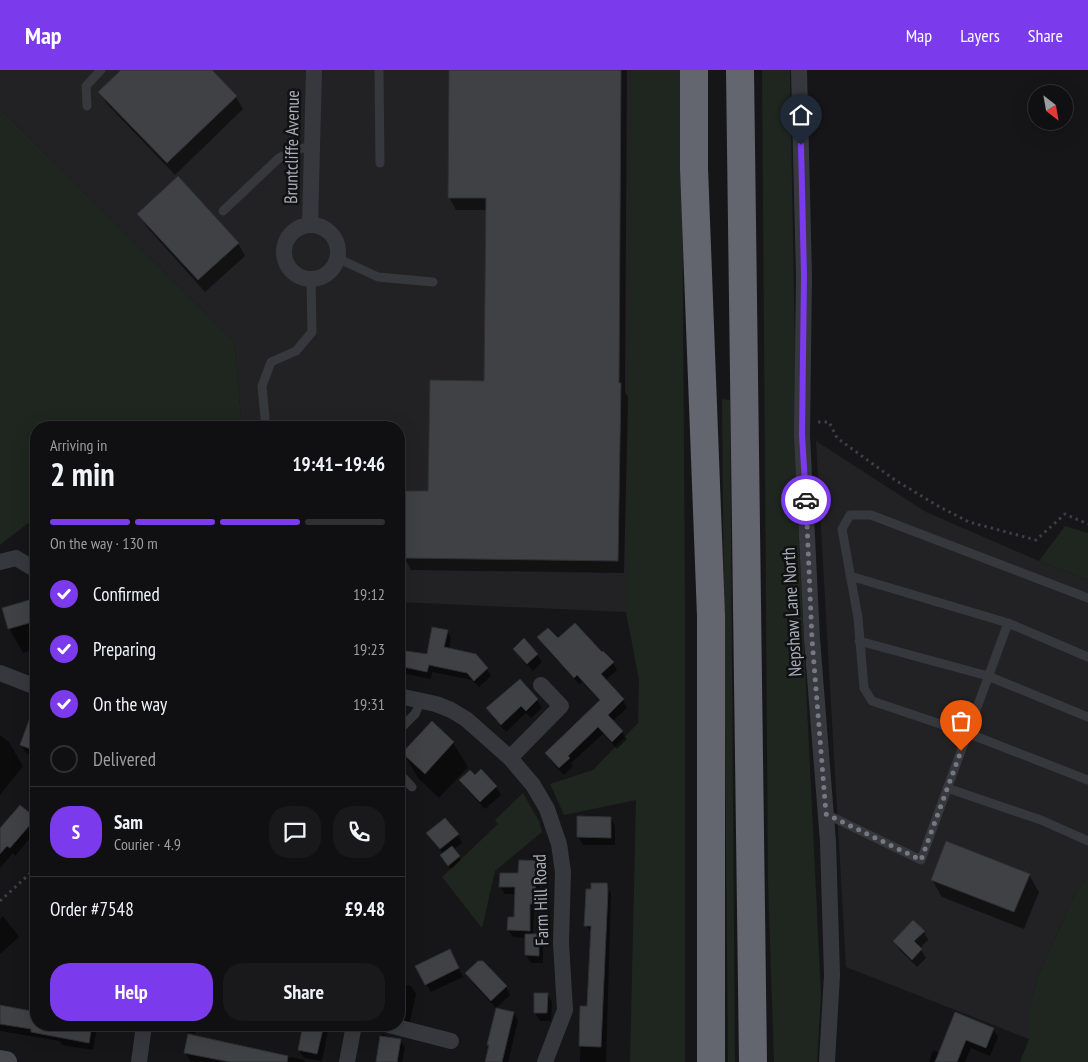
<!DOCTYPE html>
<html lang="en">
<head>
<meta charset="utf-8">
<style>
  body { margin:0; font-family:"PT Sans Narrow",sans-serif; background:#19191b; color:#f1f3f6; height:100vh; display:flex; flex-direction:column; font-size:19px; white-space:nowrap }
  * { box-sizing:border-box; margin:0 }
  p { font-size:16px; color:#9c9d9f }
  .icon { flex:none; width:28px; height:28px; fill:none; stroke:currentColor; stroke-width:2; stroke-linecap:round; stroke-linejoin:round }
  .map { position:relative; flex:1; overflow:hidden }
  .drawer { position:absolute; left:30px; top:351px; width:375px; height:610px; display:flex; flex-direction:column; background:#101012; border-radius:20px; box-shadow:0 5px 20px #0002,0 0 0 1px #303032 }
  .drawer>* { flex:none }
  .needle { width:32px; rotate:149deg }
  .buttons { position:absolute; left:1028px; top:15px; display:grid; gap:10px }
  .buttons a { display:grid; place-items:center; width:45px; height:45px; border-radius:50%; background:#101012; box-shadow:0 5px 20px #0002,0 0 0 1px #303032; font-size:25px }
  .pin { position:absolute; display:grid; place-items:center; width:42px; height:42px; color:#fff; margin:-51px -21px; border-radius:50% 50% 50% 0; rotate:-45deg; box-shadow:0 0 5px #0007 }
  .pin .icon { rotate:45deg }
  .courier { position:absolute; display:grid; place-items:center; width:50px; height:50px; margin:-25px; border:4px solid #7c3aed; border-radius:50%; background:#fff; color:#222; box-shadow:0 1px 6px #0007 }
  .summary em { font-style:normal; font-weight:700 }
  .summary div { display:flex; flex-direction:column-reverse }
  .summary { display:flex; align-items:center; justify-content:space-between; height:85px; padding:0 20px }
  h1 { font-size:32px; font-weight:700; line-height:38px }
  .bar { display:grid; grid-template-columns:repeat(4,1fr); gap:8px 5px; align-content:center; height:60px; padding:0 20px }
  .bar i { height:6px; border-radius:4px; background:#303032 }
  .bar .selected { background:#7c3aed }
  .bar p { grid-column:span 4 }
  .line { display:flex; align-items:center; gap:12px; padding:0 20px; border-top:1px solid #303032 }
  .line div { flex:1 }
  .round { display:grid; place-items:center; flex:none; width:52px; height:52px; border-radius:20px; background:#19191b }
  ol { padding:0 20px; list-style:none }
  li { display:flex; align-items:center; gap:15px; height:55px }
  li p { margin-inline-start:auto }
  li .icon { padding:5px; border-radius:50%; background:#7c3aed; color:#fff; stroke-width:4 }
  li:last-child { color:#9c9d9f }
  li i { width:28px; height:28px; border:2px solid #303032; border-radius:50% }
  .button { display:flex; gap:10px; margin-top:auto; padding:10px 20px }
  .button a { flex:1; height:58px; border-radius:20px; background:#7c3aed; color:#fff; font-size:20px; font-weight:700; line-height:58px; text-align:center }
  .button a+a { background:#19191b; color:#f1f3f6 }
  header { display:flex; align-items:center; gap:30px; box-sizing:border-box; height:70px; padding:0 25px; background:#7c3aed; color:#fff }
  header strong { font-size:24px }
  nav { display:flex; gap:28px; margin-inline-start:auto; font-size:18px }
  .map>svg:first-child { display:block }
</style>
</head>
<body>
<header>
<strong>Map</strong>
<nav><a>Map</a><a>Layers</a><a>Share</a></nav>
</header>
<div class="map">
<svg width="1088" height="992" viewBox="0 0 1088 992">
  <rect width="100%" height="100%" fill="#161618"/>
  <path fill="#222225" d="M0,0H632V387L626,542L399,532V358L242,357L234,271L0,39Z
    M816,371L926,442L1039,491L1088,510V805L1075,824L1037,908L1029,939V969L846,897Z"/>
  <path fill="#1e261f" d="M632,0H680L682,68L685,545V992H630L636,730L564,745L550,714L593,700L638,653L639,610L626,542Z
    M762,0H790L798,450L821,925L817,992H774L768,812Z
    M0,39L234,271L242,357L36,358V447L0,475Z
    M722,329L730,330L735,992H728Z
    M1065,456L1088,463V510L1039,491Z
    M523,723L539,751L542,762L495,801L482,858L442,807L498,754L495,750Z
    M1088,805V992H1020L1029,969V939L1037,908L1075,824Z"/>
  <path fill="#0007" d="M123,0H211L236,27L243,39L175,105L107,34L100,22Z
    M450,0H627L625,322L628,327L624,503L411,500L404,487L429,422L485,312L487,140H456L449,127Z
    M139,144L238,173L245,186L205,222L146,156Z
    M36,530V579L23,583L9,558L3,539Z
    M447,561L451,568L449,580L487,599L491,606L479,617L472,610L432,602L431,609L406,604L405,608L399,606V581L428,586Z
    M539,568L558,570L613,593L617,600L605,611L623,630L627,638L613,651L627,669L617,679L603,664L571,693L573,696L564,705L551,691L547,684L600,631L582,612L579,614L543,575Z
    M515,579L537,584L542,592L533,601L520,587Z
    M520,611L537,630L542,638L531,648L526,643L506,662L493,647L488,639Z
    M432,653L453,673L468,697L439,728L418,708L404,684Z
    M28,656L36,659V687L26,683L21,675Z
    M0,665L9,672L23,696L0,725Z
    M475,706L496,717L501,725L485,739L466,719L461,710Z
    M611,748L615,756V775H583L578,767Z
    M35,749L36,761L15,786L13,783L0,798V761Z
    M428,763L458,764L462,773L453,780L461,790L451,799L443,789V784Z
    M542,792L546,799L545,812H540L539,841H534L533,865L539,866L543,874V893H531L526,885V868L513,867L508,860L515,848L516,824H505L500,817Z
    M1029,805L1039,822L1024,859L942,827L932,810Z
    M606,814L611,823L606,992H580L581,937L589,938L592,864L586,855Z
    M3,846L19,867L0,884V849Z
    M924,862L928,870L920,878L926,888L917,897L899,879L894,871Z
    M454,889L463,907L431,922L426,914Z
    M466,903L506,917L510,925L496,938L471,911Z
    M399,913L411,916L416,924L409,956L399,954Z
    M547,924L552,932L551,951H540L535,943Z
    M0,934L10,936L12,939L36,943V955H92L96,962L93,980L62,975L60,971L0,961Z
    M514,943L518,951L508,992H486L490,977L488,975Z
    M956,944L993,959L998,967L990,986L971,978L965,992H929L933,980L940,983Z
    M174,955H197L195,964L177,960Z
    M304,955H329L322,991L304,988L299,980Z
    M382,963L386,966L400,969L405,978L402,992H377Z
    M189,966L304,990L305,992H197L190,991L185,982Z"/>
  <path fill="#404145" stroke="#303034" d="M121,0H212L237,26L167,93L98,22Z
    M449,0H621L619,313H621L618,491L402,488L404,421H428L430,310L484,311L486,128H448Z
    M178,106L239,173L198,210L137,144Z
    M36,528V551L8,559L2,538Z
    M575,553L602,582L603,581L614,592L601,604L624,629L608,645L623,661L612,672L598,657L568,686L570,688L559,698L545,683L600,630L577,605L574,608L537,567L548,558L558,568Z
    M432,557L448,560L444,577L476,584L488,598L474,611L467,603L429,595L427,602L399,596V580L427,584Z
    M524,568L538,584L527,594L513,579Z
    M520,609L538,629L526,641L521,636L501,655L486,638Z
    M35,634L36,635V681L20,675Z
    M432,651L454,672L425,704L402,683Z
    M481,699L497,716L480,732L459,710L470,700L475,705Z
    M20,735L36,748L10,778L7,776L0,784V758Z
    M577,746L611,747V768L577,767Z
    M445,748L459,764L440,779L426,763Z
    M946,771L1030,804L1014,842L931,810Z
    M452,776L460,786L448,796L440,785Z
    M519,790L542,791V805H536L535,834H530V861L507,860L508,847H514L515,817H499L500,803H518Z
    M591,813H607L608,820L601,977L579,976L580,936H587L591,856H584L585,840L586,819H591Z
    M913,850L925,861L914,871L922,879L912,890L893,871Z
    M525,864H539V886L525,885Z
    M450,879L459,898L425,915L415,896Z
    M478,891H483L507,916L491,931L465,903Z
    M534,923H548L547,943H534Z
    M0,935L36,942V955H92L89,973L31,962V959L0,954Z
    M496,938L514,942L502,992H485L489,975H487Z
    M955,942L994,958L986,978L966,970L957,992H935Z
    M303,955H324L317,984L298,980Z
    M188,964L288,986L287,992H230L184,983Z
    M380,966L401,969L397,992H376Z"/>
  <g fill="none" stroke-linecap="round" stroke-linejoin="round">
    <path stroke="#3d3f44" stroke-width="3" stroke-dasharray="2.5 4" stroke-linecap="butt" d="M818,352H829L837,368L895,410L938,436L969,452L1036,470L1065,444L1088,454
      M399,739L403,758L399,778
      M0,831L36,798"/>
    <path stroke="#37383d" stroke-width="9" d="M379,0L380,93
      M87,36L86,16L101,0
      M223,141L279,88L296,79L312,77
      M337,188L378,207L433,212
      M266,358L262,316L271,292L296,281L312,262L311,209
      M850,506L1008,553L1088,587
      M1088,528L871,445H850L842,459L858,548L864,618L872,631L967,663L1088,710
      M859,571L988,606L1088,647
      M399,660L415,644L421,631
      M399,703L412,717
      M947,718L1041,750L1088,771
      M826,744L921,790L1008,553"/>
    <path stroke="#37383d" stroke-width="16" d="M799,0L804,206L802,365L812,569L828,772L832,905L827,992
      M310,155L314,0
      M284 182a27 27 0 1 1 54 0a27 27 0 1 1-54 0Z
      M0,492L16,488L36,500
      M0,603L36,617
      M399,626L436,634L451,640L466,649L510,688L533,715L547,739L559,774L563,802L561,873L565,940L545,992
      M510,688L561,636L541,615
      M389,955L451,971
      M139,992L144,955
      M347,992L354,955"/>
    <path stroke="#45474d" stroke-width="22" d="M0,991L6,992"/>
    <path stroke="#63666e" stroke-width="28" d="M694,0V98L711,546V992
      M740,0L753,992"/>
  </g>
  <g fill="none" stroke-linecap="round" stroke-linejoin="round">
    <path stroke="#757880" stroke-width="5" stroke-dasharray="0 9" d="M806,430L812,569L826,744L921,790L961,681"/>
    <path stroke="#7c3aed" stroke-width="6" d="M801,75L804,206L802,365L806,430"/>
  </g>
  <g text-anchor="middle" stroke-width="5" stroke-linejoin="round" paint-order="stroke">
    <g font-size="18" fill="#a8adb8" stroke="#111113">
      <text transform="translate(292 77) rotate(-89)" y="6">Bruntcliffe Avenue</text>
      <text transform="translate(792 542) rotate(-93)" y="6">Nepshaw Lane North</text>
      <text transform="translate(541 830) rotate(-92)" y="6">Farm Hill Road</text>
    </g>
  </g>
</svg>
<div class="buttons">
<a><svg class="needle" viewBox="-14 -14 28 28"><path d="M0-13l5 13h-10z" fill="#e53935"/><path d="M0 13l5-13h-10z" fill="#9c9d9f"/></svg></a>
</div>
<div class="pin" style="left:961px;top:681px;background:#ea580c"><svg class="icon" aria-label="bag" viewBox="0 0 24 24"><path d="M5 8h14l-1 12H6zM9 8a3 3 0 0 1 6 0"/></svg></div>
<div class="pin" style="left:801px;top:75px;background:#1f2937"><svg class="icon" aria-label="home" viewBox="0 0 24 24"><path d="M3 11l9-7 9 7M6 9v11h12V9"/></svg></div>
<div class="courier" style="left:806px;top:430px"><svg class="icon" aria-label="car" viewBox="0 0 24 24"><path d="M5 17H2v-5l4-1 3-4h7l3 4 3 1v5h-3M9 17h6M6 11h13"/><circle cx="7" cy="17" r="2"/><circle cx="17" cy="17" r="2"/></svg></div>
<section class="drawer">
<div class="summary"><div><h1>2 min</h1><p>Arriving in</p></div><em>19:41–19:46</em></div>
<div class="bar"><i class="selected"></i><i class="selected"></i><i class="selected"></i><i></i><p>On the way · 130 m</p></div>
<ol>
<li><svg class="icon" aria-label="check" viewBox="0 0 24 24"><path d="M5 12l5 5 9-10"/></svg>Confirmed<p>19:12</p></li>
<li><svg class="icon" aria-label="check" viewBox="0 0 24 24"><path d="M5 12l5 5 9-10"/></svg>Preparing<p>19:23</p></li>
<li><svg class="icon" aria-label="check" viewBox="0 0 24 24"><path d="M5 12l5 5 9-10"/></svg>On the way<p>19:31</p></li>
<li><i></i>Delivered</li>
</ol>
<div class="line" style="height:90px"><b class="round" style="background:#7c3aed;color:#fff">S</b><div><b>Sam</b><p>Courier · 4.9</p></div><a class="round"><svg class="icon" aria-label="chat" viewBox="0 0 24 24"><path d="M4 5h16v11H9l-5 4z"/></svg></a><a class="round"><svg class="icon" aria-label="phone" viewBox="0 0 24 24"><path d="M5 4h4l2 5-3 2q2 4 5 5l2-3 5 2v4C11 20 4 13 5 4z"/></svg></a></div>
<div class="line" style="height:65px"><div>Order #7548</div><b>£9.48</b></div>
<div class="button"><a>Help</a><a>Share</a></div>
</section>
</div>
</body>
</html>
